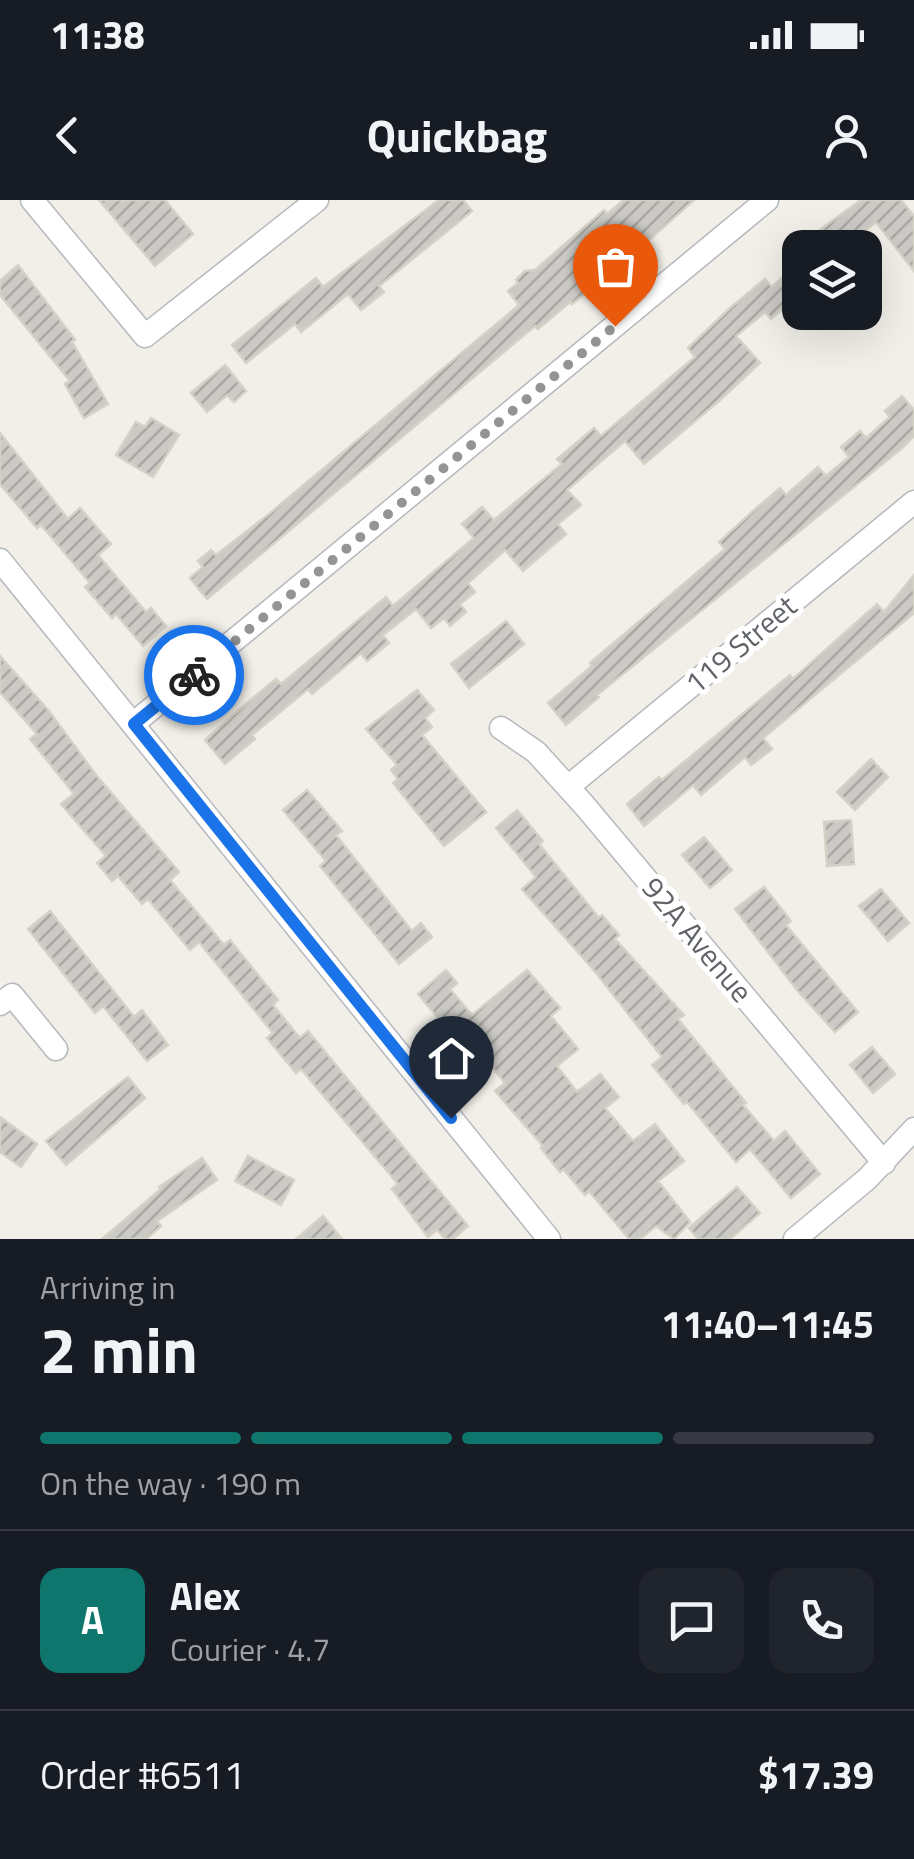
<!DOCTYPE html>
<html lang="en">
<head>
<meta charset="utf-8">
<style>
  body { margin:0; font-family:"Titillium Web",sans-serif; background:#20242c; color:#f1f3f6; height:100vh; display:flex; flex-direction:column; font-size:38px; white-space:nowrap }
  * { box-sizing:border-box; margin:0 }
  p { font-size:32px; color:#9ea1a6 }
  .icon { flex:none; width:55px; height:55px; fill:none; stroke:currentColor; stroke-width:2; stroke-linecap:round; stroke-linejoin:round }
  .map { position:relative; height:1039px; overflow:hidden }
  .sheet { display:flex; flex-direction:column; background:#171b24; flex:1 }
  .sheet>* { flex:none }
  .buttons { position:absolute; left:782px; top:30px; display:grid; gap:20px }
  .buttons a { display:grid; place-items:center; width:100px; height:100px; border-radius:20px; background:#171b24; box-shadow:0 10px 40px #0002; font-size:50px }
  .pin { position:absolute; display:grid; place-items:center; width:85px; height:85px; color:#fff; margin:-102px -42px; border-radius:50% 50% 50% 0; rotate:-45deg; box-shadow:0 0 10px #0007 }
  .pin .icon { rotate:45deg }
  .courier { position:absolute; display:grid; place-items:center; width:100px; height:100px; margin:-50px; border:8px solid #1a73e8; border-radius:50%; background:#fff; color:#222; box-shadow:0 2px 12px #0007 }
  .overview em { font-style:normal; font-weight:700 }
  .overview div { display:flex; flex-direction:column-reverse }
  .overview { display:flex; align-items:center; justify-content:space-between; height:170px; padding:0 40px }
  h1 { font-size:65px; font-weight:700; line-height:75px }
  .bar { display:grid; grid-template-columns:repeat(4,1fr); gap:15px 10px; align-content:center; height:120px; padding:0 40px }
  .bar i { height:12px; border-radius:8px; background:#363941 }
  .bar .current { background:#0f766e }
  .bar p { grid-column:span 4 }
  .line { display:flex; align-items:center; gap:25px; padding:0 40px; border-top:2px solid #363941 }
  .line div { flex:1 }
  .round { display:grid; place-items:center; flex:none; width:105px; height:105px; border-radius:20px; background:#20242c }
  .status { display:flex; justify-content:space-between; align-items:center; height:70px; padding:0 50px; background:#171b24; direction:ltr }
  .status svg { height:28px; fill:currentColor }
  header { display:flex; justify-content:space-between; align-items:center; height:130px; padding:0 40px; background:#171b24; font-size:45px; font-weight:700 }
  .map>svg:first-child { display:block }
</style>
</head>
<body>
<div class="status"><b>11:38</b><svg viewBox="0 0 49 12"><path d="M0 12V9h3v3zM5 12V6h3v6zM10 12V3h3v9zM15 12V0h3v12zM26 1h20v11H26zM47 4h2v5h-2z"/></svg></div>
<header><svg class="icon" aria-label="back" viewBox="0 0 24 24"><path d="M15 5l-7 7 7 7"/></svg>Quickbag<svg class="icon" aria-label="person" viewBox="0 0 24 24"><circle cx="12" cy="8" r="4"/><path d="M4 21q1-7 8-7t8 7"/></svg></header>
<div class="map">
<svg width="914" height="1039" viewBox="0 0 914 1039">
  <defs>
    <pattern id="building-hatch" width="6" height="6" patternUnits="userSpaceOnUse" patternTransform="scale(2.5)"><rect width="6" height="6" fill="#cccac5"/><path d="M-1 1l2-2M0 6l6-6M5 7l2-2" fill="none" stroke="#a9a8a4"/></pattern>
  </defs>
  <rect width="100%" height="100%" fill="#f1efe8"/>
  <path fill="url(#building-hatch)" stroke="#d6d1c6" stroke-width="2.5" d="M99,0H165L193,34L155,66Z
    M439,0H463L472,11L379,86L384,92L361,110L348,94L301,132L295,124L246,163L232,145L316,78L323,87Z
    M624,0H694L631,56L572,104L570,102L538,129L535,126L207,399L190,378L203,367L198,361L211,350L216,355L269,314L519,105L508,91L518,83L516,80L525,71L535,70L604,10L607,14Z
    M861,0H901L914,16V71L876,22L844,48H823L813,35Z
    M800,61V95L771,119L765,112L736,136L760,163L720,200L644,264L625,241L567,290L581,305L558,324L566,334L523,371L505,350L468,383L475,392L460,404L466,412L450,426L444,418L431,428L416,409L383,435L389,443L367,461L361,453L312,494L308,489L252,535L255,539L225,564L205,540L243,506L276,479L281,484L386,397L393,406L474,338L462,324L482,307L494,320L562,264L557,259L594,228L601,236L695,157L688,148L730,108L765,79L772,87Z
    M18,65L75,140L72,142L108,204L84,218L65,184L70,181L0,95V81Z
    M225,165L246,191L234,202L227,195L207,212L191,193Z
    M902,196L914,210V236L902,248L597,495L599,497L566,525L548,503L592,466L590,463L725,349L719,342L752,312L780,288L786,295L818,267L826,276L849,257L841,247L860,231L866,238L890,217L885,211Z
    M151,218L179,235L153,277L116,255L136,222L145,227Z
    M0,233L68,319L80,308L111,344L98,355L146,412L151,408L166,426L143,446L116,414L112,418L85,387L90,383L41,325L37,328L0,284Z
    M914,375V413L763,538L772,549L751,565L745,557L701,595L693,585L644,626L627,604L659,577L662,580L790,475L793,479L877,404L884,412Z
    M506,421L524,444L469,488L451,464Z
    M0,456L49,511L96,575L179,672L170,680L224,745L230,740L278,800L273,805L300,838L308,831L468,1026L453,1039H445L437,1030L428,1037L392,989L398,984L301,869L296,873L267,838L273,833L199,742L190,750L148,699L142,704L118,676L112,681L97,663L106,656L61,604L74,594L30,539L37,534L0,492Z
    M417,490L434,510L425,518L432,527L422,535L486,612L444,646L393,583L398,579L391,570L397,565L366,529Z
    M871,559L888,577L855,610L837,592Z
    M307,590L342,631L336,635L412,731L421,723L432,737L399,764L320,666L326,661L283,610Z
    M517,610L543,641L539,644L599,718L602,715L619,735L615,739L684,815L678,819L746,903L743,905L774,941L785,931L820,974L791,998L750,949L736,962L687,902L684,904L652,865L662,857L593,769L522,689L536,677L496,628Z
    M851,620L854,664L827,666L824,622Z
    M704,637L732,670L710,688L682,655Z
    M764,687L791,721L786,725L858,812L835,832L797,790L735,709Z
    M881,689L909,723L888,741L859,706Z
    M50,711L134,817L142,810L168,845L147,861L103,806L95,813L28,729Z
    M446,770L457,783L450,789L472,815L527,770L560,808L551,816L578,849L557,866L577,892L600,874L619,897L605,908L633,941L655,924L684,961L658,981L690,1022L674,1039L656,1026L640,1039H629L589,991L585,995L563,969L560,972L541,948L543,946L495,891L505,883L451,819L444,825L418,794Z
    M872,847L895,874L873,893L850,865Z
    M128,877L145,898L66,965L46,941Z
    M0,917L37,944L21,967L0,952Z
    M248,956L294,980L281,1005L235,981Z
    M202,958L217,980L157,1021L161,1026L146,1039H102L161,989L159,987Z
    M737,987L760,1013L730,1039H698L689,1028Z
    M323,1016L342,1039H296Z"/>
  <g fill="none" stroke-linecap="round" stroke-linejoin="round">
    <g stroke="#b5b8bc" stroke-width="25">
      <path id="minor" d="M32,0L145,136L317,0
        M0,360L549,1039
        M133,524L767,0
        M501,528L536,552L585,606L884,963
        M568,587L914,302
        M0,804L12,795L56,849
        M795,1039L867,979L914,929"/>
    </g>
    <use href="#minor" stroke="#fff" stroke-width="22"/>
  </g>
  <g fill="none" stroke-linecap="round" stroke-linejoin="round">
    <path stroke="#929495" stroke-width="10" stroke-dasharray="0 18" d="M194,475L615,126"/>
    <path stroke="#1a73e8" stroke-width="12" d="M194,475L134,524L451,918"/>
  </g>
  <g text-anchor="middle" stroke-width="10" stroke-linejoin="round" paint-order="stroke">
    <g font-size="30" fill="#5f6368" stroke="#fff">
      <text transform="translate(741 445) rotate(-40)" y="10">119 Street</text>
      <text transform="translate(697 740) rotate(50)" y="10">92A Avenue</text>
    </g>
  </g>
</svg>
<div class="buttons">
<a><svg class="icon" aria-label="layers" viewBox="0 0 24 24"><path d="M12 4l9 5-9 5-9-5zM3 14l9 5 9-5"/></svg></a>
</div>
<div class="pin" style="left:615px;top:126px;background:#ea580c"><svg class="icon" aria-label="bag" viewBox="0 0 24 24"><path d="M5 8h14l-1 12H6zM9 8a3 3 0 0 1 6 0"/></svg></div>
<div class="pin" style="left:451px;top:918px;background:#1f2937"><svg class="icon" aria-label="home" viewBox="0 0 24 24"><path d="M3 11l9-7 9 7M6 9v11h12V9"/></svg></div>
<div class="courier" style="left:194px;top:475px"><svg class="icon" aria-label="bike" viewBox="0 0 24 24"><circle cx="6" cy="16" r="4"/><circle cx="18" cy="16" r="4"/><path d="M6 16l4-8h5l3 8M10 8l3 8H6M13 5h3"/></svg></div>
</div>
<section class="sheet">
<div class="overview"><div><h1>2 min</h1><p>Arriving in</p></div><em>11:40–11:45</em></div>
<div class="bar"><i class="current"></i><i class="current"></i><i class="current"></i><i></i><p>On the way · 190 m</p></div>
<div class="line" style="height:180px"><b class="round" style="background:#0f766e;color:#fff">A</b><div><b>Alex</b><p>Courier · 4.7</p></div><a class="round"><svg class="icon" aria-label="chat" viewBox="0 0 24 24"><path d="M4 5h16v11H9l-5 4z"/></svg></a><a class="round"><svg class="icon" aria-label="phone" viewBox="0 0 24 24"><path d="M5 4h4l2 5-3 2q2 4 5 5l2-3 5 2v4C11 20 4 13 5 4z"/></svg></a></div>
<div class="line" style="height:130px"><div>Order #6511</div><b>$17.39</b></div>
</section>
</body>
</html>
